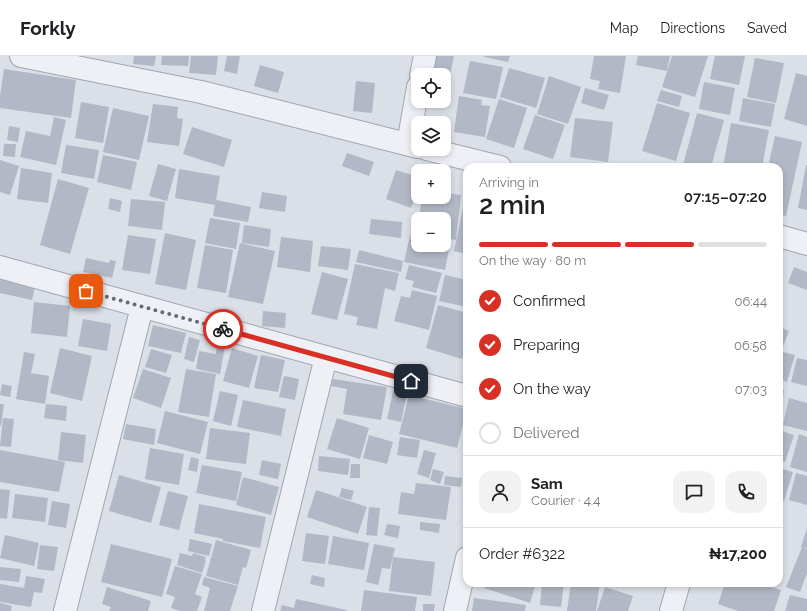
<!DOCTYPE html>
<html lang="en">
<head>
<meta charset="utf-8">
<style>
  body { margin:0; font-family:Raleway,sans-serif; background:#f2f2f2; color:#202124; height:100vh; display:flex; flex-direction:column; font-size:15px; white-space:nowrap }
  * { box-sizing:border-box; margin:0 }
  p { font-size:13px; color:#757577 }
  .icon { flex:none; width:22px; height:22px; fill:none; stroke:currentColor; stroke-width:2; stroke-linecap:round; stroke-linejoin:round }
  .map { position:relative; flex:1; overflow:hidden }
  .panel { position:absolute; left:463px; top:107px; width:320px; height:424px; display:flex; flex-direction:column; background:#fff; border-radius:12px; box-shadow:0 2px 6px #0003 }
  .panel>* { flex:none }
  .controls { position:absolute; left:411px; top:12px; display:grid; gap:8px }
  .controls a { display:grid; place-items:center; width:40px; height:40px; border-radius:8px; background:#fff; box-shadow:0 2px 6px #0003; font-size:20px }
  .pin { position:absolute; display:grid; place-items:center; width:34px; height:34px; color:#fff; margin:-17px; border-radius:8px; box-shadow:0 2px 6px #0006 }
  .courier { position:absolute; display:grid; place-items:center; width:40px; height:40px; margin:-20px; border:3px solid #d93025; border-radius:50%; background:#fff; color:#222; box-shadow:0 1px 5px #0007 }
  .head em { font-style:normal; font-weight:600 }
  .head div { display:flex; flex-direction:column-reverse }
  .head { display:flex; align-items:center; justify-content:space-between; height:68px; padding:0 16px }
  h1 { font-size:26px; font-weight:600; line-height:30px }
  .bar { display:grid; grid-template-columns:repeat(4,1fr); gap:6px 4px; align-content:center; height:48px; padding:0 16px }
  .bar i { height:5px; border-radius:3px; background:#e0e0e0 }
  .bar .on { background:#d93025 }
  .bar p { grid-column:span 4 }
  .line { display:flex; align-items:center; gap:10px; padding:0 16px; border-top:1px solid #e0e0e0 }
  .line div { flex:1 }
  .round { display:grid; place-items:center; flex:none; width:42px; height:42px; border-radius:12px; background:#f2f2f2 }
  ol { padding:0 16px; list-style:none }
  li { display:flex; align-items:center; gap:12px; height:44px }
  li p { margin-inline-start:auto }
  li .icon { padding:4px; border-radius:50%; background:#d93025; color:#fff; stroke-width:4 }
  li:last-child { color:#757577 }
  li i { width:22px; height:22px; border:2px solid #e0e0e0; border-radius:50% }
  header { display:flex; align-items:center; gap:24px; box-sizing:border-box; height:56px; padding:0 20px; background:#fff; border-bottom:1px solid #e0e0e0 }
  header strong { font-size:19px }
  nav { display:flex; gap:22px; margin-inline-start:auto; font-size:14px }
  .map>svg:first-child { display:block }
</style>
</head>
<body>
<header>
<strong>Forkly</strong>
<nav><a>Map</a><a>Directions</a><a>Saved</a></nav>
</header>
<div class="map">
<svg width="807" height="555" viewBox="0 0 807 555">
  <rect width="100%" height="100%" fill="#dbdfe7"/>
  <path fill="#b2b8c5" d="M134,0H156L154,10L133,8Z
    M162,0H189L188,10L161,9Z
    M191,0H218L216,19L189,17Z
    M227,0H240L237,18L224,15Z
    M435,0H454L445,42L444,19H430Z
    M484,0H510L508,6L484,1Z
    M594,0H626L620,37L598,33L600,25L590,23Z
    M638,0H670L667,15L636,9Z
    M672,0H708L695,41L662,31Z
    M715,0H745L739,29L710,23Z
    M755,2L784,7L776,47L747,41Z
    M470,5L503,11L496,43L463,37Z
    M260,9L284,16L278,37L254,30Z
    M509,12L545,22L536,52L500,41Z
    M4,13L76,24L71,62L0,52V40Z
    M796,17L807,20V70L784,63Z
    M549,20L581,31L568,68L537,58Z
    M356,25L375,27L372,57L353,55Z
    M704,26L735,32L730,59L699,53Z
    M585,32L609,39L604,54L581,47Z
    M661,34L682,40L679,51L657,45Z
    M459,40L482,44L481,49L490,50L485,81L454,76Z
    M743,42L775,48L771,71L739,65Z
    M499,43L527,52L514,92L486,83Z
    M427,45H444L443,49Z
    M81,46L109,51L103,87L75,82Z
    M657,47L690,57L676,105L642,95Z
    M153,48L178,51L177,62L183,63L179,90L147,86Z
    M113,52L149,60L139,104L103,96Z
    M697,57L724,64L711,111H690L683,109Z
    M535,59L565,69L553,103L523,93Z
    M54,61L66,64L56,109L20,101L26,75L50,80Z
    M575,62L613,66L608,106L570,101Z
    M731,67L769,74L762,111H723Z
    M9,70L20,72L18,86L7,84Z
    M192,71L232,84L224,111L183,98Z
    M775,80L802,86L786,160L779,158V111H768Z
    M4,88H16L15,101L3,100Z
    M66,89L99,94L94,123L61,117Z
    M347,97L374,106L369,120L342,110Z
    M103,99L137,106L131,134L97,126Z
    M0,104L19,110L10,139L0,136Z
    M158,108L176,113L167,145L149,140Z
    M806,109H807V154L798,152Z
    M21,112L52,117L48,147L17,143Z
    M179,113L220,120L216,144L251,151L248,166L213,160L215,149L175,142Z
    M396,114L418,121V133L411,152L386,143Z
    M58,123L89,132L70,198L40,189Z
    M262,136L287,140L285,156L259,152Z
    M444,137L461,139L456,184L444,182V163H419L422,141H444Z
    M466,138H467V198L454,195Z
    M110,142L122,145L120,156L108,153Z
    M131,143L165,146L162,174L128,170Z
    M210,162L240,167L236,193L205,187Z
    M371,163L402,166L401,182L369,178Z
    M244,169L271,173L269,191L242,187Z
    M165,177L196,184L186,234L155,228Z
    M128,179L156,183L150,218L122,214Z
    M410,180L418,182V189H444V187L450,188L445,214L404,206Z
    M281,181L313,185L310,216L277,211Z
    M240,187L275,195L263,248L228,241Z
    M205,189L233,194L226,237L197,232Z
    M321,190L351,193L348,214L318,210Z
    M359,194L403,205L401,216L356,206Z
    M86,202L109,207L110,204L116,205L112,222L83,216Z
    M355,208L399,217L395,235L385,232L377,273L356,269L358,261L344,258Z
    M409,209L442,217L436,237L412,231L414,225L405,223Z
    M794,211L807,216V234L788,227Z
    M322,216L348,223L337,264L311,258Z
    M0,218L36,226L32,244L0,237Z
    M445,219L467,224V251L439,245Z
    M412,234L437,240L429,274L394,265L401,240L410,242Z
    M34,246L70,250L67,281L31,277Z
    M438,249L467,257V284L462,303L426,292Z
    M263,255L286,257L285,272L262,270Z
    M83,263L111,268L107,295L78,290Z
    M153,269L186,277L181,297L148,290Z
    M779,271L789,275L782,293L779,292Z
    M189,281L200,284L194,306L184,303Z
    M217,288L225,290L220,318L196,313L199,295L216,298Z
    M60,292L92,300L82,345L50,337Z
    M232,292L258,300L249,332L223,325Z
    M151,293L172,299L166,317L145,311Z
    M779,295L795,299L787,326L779,323Z
    M24,296L35,298L31,317L49,320L45,348L16,343Z
    M261,299L285,304L278,336L254,332Z
    M797,302L807,304V330L791,326Z
    M143,313L171,322L161,352L133,342Z
    M186,313L216,318L209,361L178,356Z
    M284,320L299,323L295,344L279,341Z
    M333,323L387,331L381,364L343,358L347,333L331,330Z
    M2,328L12,330L10,341L0,339Z
    M394,331L408,333L401,366L387,363Z
    M779,333L784,334L780,362H779Z
    M220,335L238,339L231,370L213,365Z
    M409,339L467,353L457,392L399,378Z
    M789,342L807,347V375L783,369Z
    M243,344L286,353L281,380L237,371Z
    M0,348H4L1,370H0Z
    M46,348L67,350L66,365L44,362Z
    M165,355L208,366L200,398L157,387Z
    M3,362L14,363L11,391L0,390Z
    M337,362L369,372L360,403L327,393Z
    M126,368L156,373L154,389L123,383Z
    M210,372L250,377L246,408L206,403Z
    M779,374L794,379L785,406L779,404Z
    M61,376L86,379L83,407L58,404Z
    M799,378L807,381V416L790,411Z
    M369,379L393,386L387,408L363,402Z
    M400,381L420,384L417,402L397,399Z
    M150,392L184,398L179,429L145,423Z
    M0,394L65,406L59,436L0,426Z
    M424,394L436,397L429,422L417,418Z
    M319,400L350,403L348,419L318,415Z
    M191,401L199,403L197,416L188,414Z
    M262,404L281,408L278,423L259,419Z
    M351,408H360V422H350Z
    M202,409L242,416L236,445L196,437Z
    M779,412L793,416L784,445L779,444Z
    M433,413L444,416L440,428L430,424Z
    M796,417L807,420V449L789,444Z
    M119,419L161,431L151,467L109,455Z
    M445,420L462,422L461,431L444,429Z
    M243,421L279,431L271,459L236,449Z
    M416,427L451,431L446,464L398,458L401,436L414,438Z
    M342,432L354,435L351,444L339,441Z
    M0,433L10,434L7,463L0,462Z
    M316,434L367,451L358,478L307,461Z
    M168,435L188,440L179,474L159,469Z
    M15,438L48,442L45,466L12,462Z
    M52,445L70,448L66,472L48,469Z
    M199,448L266,461L260,492L223,485V483L194,477Z
    M369,451L380,452L377,480L366,479Z
    M420,466L440,468L439,477L420,474Z
    M387,468L400,470L398,482L384,479Z
    M807,472V492L801,491Z
    M306,477L329,480L325,508L302,505Z
    M5,479L39,487L34,510L0,502Z
    M333,480L369,487L364,514L328,508Z
    M190,483L212,488L209,500L188,495Z
    M216,484L251,494L246,512L243,511L238,529L206,520Z
    M111,488L172,503L162,541L101,526Z
    M374,488L395,492L390,513L382,512L378,529L366,526Z
    M40,489L58,491L54,515L37,513Z
    M802,491L807,493V517L800,536L786,531Z
    M180,497L192,500L193,497L206,501L205,504H206L202,517L177,509Z
    M393,501L435,506L431,540L389,535Z
    M175,510L202,518L195,538L202,541L197,555H180L171,552L175,541L166,538Z
    M0,511L21,513L19,526L0,524Z
    M312,519L325,522L324,531L310,528Z
    M26,520L45,523L42,537L34,536L31,551L0,546V528L24,532Z
    M204,521L238,530L230,555H204L210,532L202,529Z
    M486,527H536L530,547L484,532Z
    M542,527H564L561,551L540,549Z
    M571,527H600L596,555H567Z
    M725,527H759L781,534L774,555H738L718,548Z
    M107,531L151,545L148,555H109L111,551L102,548Z
    M605,531L633,540L628,555H597Z
    M364,534L417,541L415,555H361Z
    M790,539L807,543V555H785Z
    M474,542L526,549L525,555H472Z
    M296,543L347,554V555H280L282,549L294,552Z
    M0,547L12,550L11,555H0Z
    M423,548H435L434,555H423Z"/>
  <g fill="none" stroke-linecap="round" stroke-linejoin="round">
    <g stroke="#a0a6b1" stroke-width="24">
      <path id="minor" d="M21,0L201,36L418,91
        M421,19L425,0
        M408,88L418,31
        M427,93L500,111
        M779,180L807,188
        M0,211L467,340
        M65,555L142,251
        M263,555L326,301
        M455,555L467,502
        M671,555L679,527"/>
    </g>
    <use href="#minor" stroke="#eef0f5" stroke-width="22"/>
  </g>
  <g fill="none" stroke-linecap="round" stroke-linejoin="round">
    <path stroke="#646b7a" stroke-width="4" stroke-dasharray="0 7.2" d="M86,235L223,273"/>
    <path stroke="#d93025" stroke-width="5" d="M223,273L411,325"/>
  </g>
</svg>
<div class="controls">
<a><svg class="icon" aria-label="locate" viewBox="0 0 24 24"><circle cx="12" cy="12" r="6"/><path d="M12 2v4M12 18v4M2 12h4M18 12h4"/></svg></a>
<a><svg class="icon" aria-label="layers" viewBox="0 0 24 24"><path d="M12 4l9 5-9 5-9-5zM3 14l9 5 9-5"/></svg></a>
<a>+</a>
<a>−</a>
</div>
<div class="pin" style="left:86px;top:235px;background:#ea580c"><svg class="icon" aria-label="bag" viewBox="0 0 24 24"><path d="M5 8h14l-1 12H6zM9 8a3 3 0 0 1 6 0"/></svg></div>
<div class="pin" style="left:411px;top:325px;background:#1f2937"><svg class="icon" aria-label="home" viewBox="0 0 24 24"><path d="M3 11l9-7 9 7M6 9v11h12V9"/></svg></div>
<div class="courier" style="left:223px;top:273px"><svg class="icon" aria-label="bike" viewBox="0 0 24 24"><circle cx="6" cy="16" r="4"/><circle cx="18" cy="16" r="4"/><path d="M6 16l4-8h5l3 8M10 8l3 8H6M13 5h3"/></svg></div>
<section class="panel">
<div class="head"><div><h1>2 min</h1><p>Arriving in</p></div><em>07:15–07:20</em></div>
<div class="bar"><i class="on"></i><i class="on"></i><i class="on"></i><i></i><p>On the way · 80 m</p></div>
<ol>
<li><svg class="icon" aria-label="check" viewBox="0 0 24 24"><path d="M5 12l5 5 9-10"/></svg>Confirmed<p>06:44</p></li>
<li><svg class="icon" aria-label="check" viewBox="0 0 24 24"><path d="M5 12l5 5 9-10"/></svg>Preparing<p>06:58</p></li>
<li><svg class="icon" aria-label="check" viewBox="0 0 24 24"><path d="M5 12l5 5 9-10"/></svg>On the way<p>07:03</p></li>
<li><i></i>Delivered</li>
</ol>
<div class="line" style="height:72px"><a class="round"><svg class="icon" aria-label="person" viewBox="0 0 24 24"><circle cx="12" cy="8" r="4"/><path d="M4 21q1-7 8-7t8 7"/></svg></a><div><b>Sam</b><p>Courier · 4.4</p></div><a class="round"><svg class="icon" aria-label="chat" viewBox="0 0 24 24"><path d="M4 5h16v11H9l-5 4z"/></svg></a><a class="round"><svg class="icon" aria-label="phone" viewBox="0 0 24 24"><path d="M5 4h4l2 5-3 2q2 4 5 5l2-3 5 2v4C11 20 4 13 5 4z"/></svg></a></div>
<div class="line" style="height:52px"><div>Order #6322</div><b>₦17,200</b></div>
</section>
</div>
</body>
</html>
